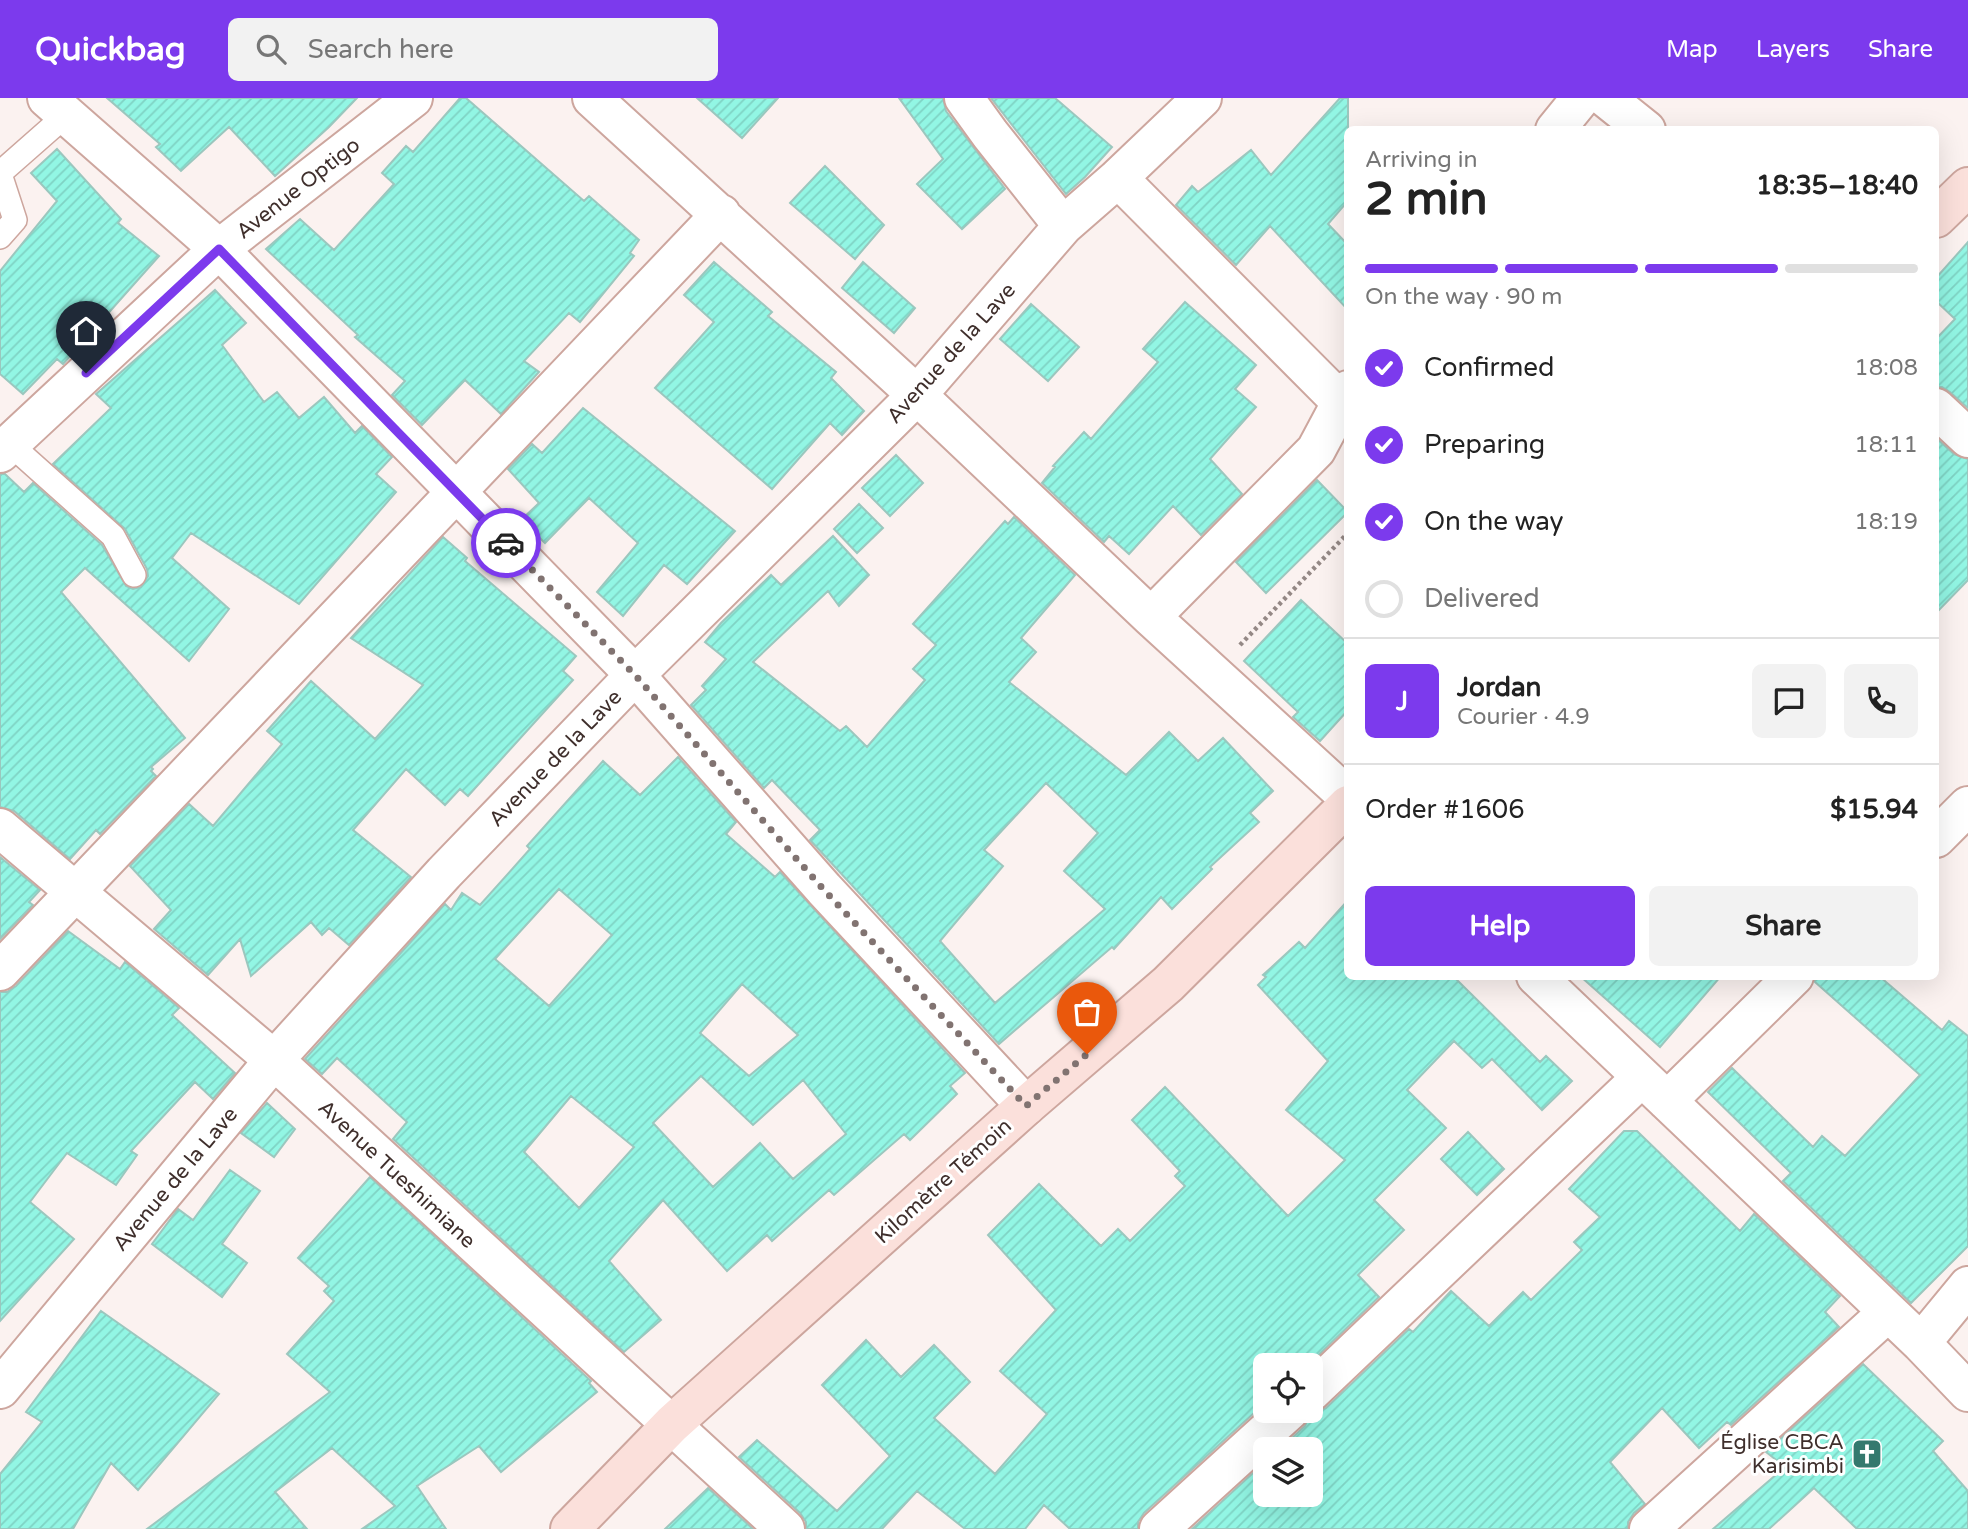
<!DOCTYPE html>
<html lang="en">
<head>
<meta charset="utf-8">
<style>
  body { margin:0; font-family:"Varela Round",sans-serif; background:#f2f2f2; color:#222; height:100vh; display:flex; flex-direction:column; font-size:26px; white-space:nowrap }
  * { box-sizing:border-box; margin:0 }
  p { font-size:23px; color:#767676 }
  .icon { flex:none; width:38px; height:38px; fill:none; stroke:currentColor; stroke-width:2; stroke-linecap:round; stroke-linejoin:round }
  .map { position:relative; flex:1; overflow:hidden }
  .sheet { position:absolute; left:1344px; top:28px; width:595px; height:854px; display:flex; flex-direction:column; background:#fff; border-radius:10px; box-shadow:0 7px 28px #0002 }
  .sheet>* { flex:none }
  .controls { position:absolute; left:1253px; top:1255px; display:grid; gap:14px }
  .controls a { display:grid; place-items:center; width:70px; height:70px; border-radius:10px; background:#fff; box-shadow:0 7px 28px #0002; font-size:35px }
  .pin { position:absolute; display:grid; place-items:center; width:60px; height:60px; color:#fff; margin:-72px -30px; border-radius:50% 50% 50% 0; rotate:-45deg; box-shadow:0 0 7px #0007 }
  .pin .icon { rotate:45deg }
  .courier { position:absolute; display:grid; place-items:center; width:70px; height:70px; margin:-35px; border:5px solid #7c3aed; border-radius:50%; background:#fff; color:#222; box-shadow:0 2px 9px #0007 }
  .summary em { font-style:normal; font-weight:700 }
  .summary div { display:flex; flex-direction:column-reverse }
  .summary { display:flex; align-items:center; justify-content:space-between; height:119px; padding:0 21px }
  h1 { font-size:46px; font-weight:700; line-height:52px }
  .bar { display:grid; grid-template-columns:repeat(4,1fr); gap:10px 7px; align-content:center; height:84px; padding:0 21px }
  .bar i { height:9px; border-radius:5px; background:#e0e0e0 }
  .bar .selected { background:#7c3aed }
  .bar p { grid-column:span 4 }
  .line { display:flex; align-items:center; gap:18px; padding:0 21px; border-top:2px solid #e0e0e0 }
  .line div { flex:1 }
  .round { display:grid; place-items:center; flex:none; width:74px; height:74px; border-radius:10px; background:#f2f2f2 }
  ol { padding:0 21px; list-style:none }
  li { display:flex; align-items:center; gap:21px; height:77px }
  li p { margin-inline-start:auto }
  li .icon { padding:7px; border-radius:50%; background:#7c3aed; color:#fff; stroke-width:4 }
  li:last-child { color:#767676 }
  li i { width:38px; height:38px; border:4px solid #e0e0e0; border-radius:50% }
  .primary-button { display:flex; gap:14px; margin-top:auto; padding:14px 21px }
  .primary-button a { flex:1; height:80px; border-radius:10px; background:#7c3aed; color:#fff; font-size:28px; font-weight:700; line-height:80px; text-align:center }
  .primary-button a+a { background:#f2f2f2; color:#222 }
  header { display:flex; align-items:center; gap:42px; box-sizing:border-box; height:98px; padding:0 35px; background:#7c3aed; color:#fff }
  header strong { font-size:33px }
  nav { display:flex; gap:38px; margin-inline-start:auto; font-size:24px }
  .search { width:490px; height:63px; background:#f2f2f2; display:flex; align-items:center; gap:18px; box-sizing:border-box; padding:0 24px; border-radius:10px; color:#767676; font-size:26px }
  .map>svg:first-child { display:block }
</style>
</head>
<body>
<header>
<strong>Quickbag</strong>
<div class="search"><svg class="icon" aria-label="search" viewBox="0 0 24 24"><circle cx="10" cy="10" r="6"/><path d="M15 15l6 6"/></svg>Search here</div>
<nav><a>Map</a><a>Layers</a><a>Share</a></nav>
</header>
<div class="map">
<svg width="1968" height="1431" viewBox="0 0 1968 1431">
  <defs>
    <pattern id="building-hatch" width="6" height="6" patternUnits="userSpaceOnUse" patternTransform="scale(1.75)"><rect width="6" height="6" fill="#92f6e4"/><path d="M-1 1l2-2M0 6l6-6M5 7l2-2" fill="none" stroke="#7fd3c4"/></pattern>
  </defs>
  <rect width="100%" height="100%" fill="#fbf2f0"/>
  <path fill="url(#building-hatch)" stroke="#9bc7be" stroke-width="2" fill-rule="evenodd" d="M107,0H357L329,29L275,78L229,29L181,73L156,49L160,46Z
    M460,0H466L584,103L589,98L639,142L630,155L634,158L580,224L569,215L524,263L539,274L501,316L465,282L422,327L392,297L405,283L355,239L358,237L266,151L300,121L334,152L394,86L382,75L406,48L413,54Z
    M697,0H778L742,40Z
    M899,0H943L946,13L1005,91L962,131L917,86L943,61Z
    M991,0H1055L1112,49L1085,79L1066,96Z
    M1340,0H1348V103L1328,126L1348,147V212L1270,128L1236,167L1176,107L1192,88L1198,94L1251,52L1271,77Z
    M57,51L121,121L118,125L159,158L63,266L57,261L23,296L0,276V173L57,103L31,75Z
    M825,68L884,127L855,161L790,105Z
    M1968,144V310L1950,294L1942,289H1936V241L1955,221L1936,203V180Z
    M714,164L772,214L768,218L836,274L831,280L864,313L842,337L830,325L772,391L655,290L714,224L684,197Z
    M863,164L915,210L894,235L842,190Z
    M215,192L246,225L222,247L264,304L277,294L299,320L324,299L355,335L362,328L392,359L376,376L396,394L299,506L191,435L172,460L229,511L189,563L85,470L61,494L185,640L151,669L153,671L151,673L156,678L100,736L96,732L70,761L14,713L0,709V376H5L24,394L33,385L102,447L126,488L133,491L141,489L148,478L147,471L125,431L53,366L111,310L96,296Z
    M1185,204L1256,267L1235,291L1256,309L1210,361L1242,396L1201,437L1173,408L1129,456L1109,438L1104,444L1042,385L1055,369L1053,368L1084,334L1091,341L1158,264L1143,251Z
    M1031,206L1079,249L1048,283L1000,241Z
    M583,310L735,433L687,486L664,467L623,518L597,494L638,445L589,400L545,445L521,422L539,405L508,371L532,346L542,355Z
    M1936,340L1954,356L1968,361V482L1936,515Z
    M896,357L923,385L890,418L862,390Z
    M1317,382L1348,414L1266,495L1236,464Z
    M859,406L883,430L857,455L834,431Z
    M1014,419L1075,477L1021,540L1036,554L1009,584L1126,677L1169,634L1198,663L1223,640L1273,693L1250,715L1259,724L1210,769L1212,771L1172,811L1161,799L1114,851L1112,849L999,946L810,742L820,732L772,682L764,690L691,607L706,592L702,588L726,561L705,544L721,525L771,477L781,487L833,438L869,477L839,508L828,493L753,564L840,633L846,628L867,649L925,582L913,571L936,547L913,526L1005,423L1008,426ZM1046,685L1098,735L1064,773L1105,811L995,905L940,843L1003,768L984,752Z
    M443,439L467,460L465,463L576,558L563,573L573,582L468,698L460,691L445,707L406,671L353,732L411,779L349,847L329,830L322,837L311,824L251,878L240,841L208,877L154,831L171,812L130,768L189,706L213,728L282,646L267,633L311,583L375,641L423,587L351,540Z
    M1301,502L1348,546V612L1320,643L1293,619L1298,614L1244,563Z
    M678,659L736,724L726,736L775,779L780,774L965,975L950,988L957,996L910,1042L904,1036L834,1097L829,1092L772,1143L767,1137L727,1173L663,1102L609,1163L661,1222L624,1254L393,1041L407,1024L337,960L322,976L305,961L445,806L451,812L462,795L480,807L530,751L527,748L603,663L640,697ZM559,791L612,837L549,908L495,861ZM742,886L798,937L749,978L700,935ZM701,978L753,1027L803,982L846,1036L793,1081L760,1045L713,1089L653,1025ZM571,998L634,1049L579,1110L524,1054Z
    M0,759L40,792L29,804L33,807L0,841Z
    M1348,802V878H1453L1540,964L1546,958L1572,983L1542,1012L1492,961L1482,970L1454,943L1407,992L1446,1030L1374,1102L1404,1132L1358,1177L1379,1199L1308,1267H1265V1305L1144,1415L1138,1424V1431H1070L1044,1407L1025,1431H965L917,1393L882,1431H806V1424L800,1415L739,1359L757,1342L837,1413L890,1358L822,1287L866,1242L901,1279L934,1247L970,1284L934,1320L995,1376L1047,1316L1000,1273L1056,1212L988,1137L1039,1086L1101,1148L1118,1131L1130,1143L1185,1088L1175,1078L1180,1073L1132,1022L1165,989L1288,1118L1345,1062L1286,1012L1328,963L1258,887L1266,879L1263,877L1299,844L1305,850Z
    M68,833L120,871L125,864L179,910L172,917L235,975L213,1001L195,984L131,1053L137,1057L116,1087L67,1055L30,1104L74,1141L0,1223V894H7L16,888Z
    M1580,878H1721L1660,949Z
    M1815,878H1879L1942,932L1949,923L1968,938V1148L1911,1205L1783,1083L1791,1075L1708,994L1732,970L1813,1049L1822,1038L1845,1058L1920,977L1815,884Z
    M267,1005L295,1031L274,1059L241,1035Z
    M1624,1033H1637L1740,1133L1754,1116L1840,1198L1825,1214L1839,1229L1731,1327L1727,1324L1699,1350L1662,1310L1610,1364L1645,1406L1634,1415L1628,1424V1431H1192L1265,1364V1396H1311V1351H1280L1305,1328L1311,1315L1326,1310L1409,1231L1413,1234L1451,1193L1489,1228L1523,1194L1531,1202L1582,1152L1574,1144L1600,1119L1569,1091Z
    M1468,1034L1504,1071L1477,1097L1441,1061Z
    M230,1072L260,1093L222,1146L247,1165L222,1199L152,1146L178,1111L193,1122Z
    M370,1079L591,1283L589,1285L597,1294L501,1374L479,1348L417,1388L446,1431H362L395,1408L332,1350L275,1394L307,1431H147L330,1294L287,1256L334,1203L324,1193L329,1188L298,1160Z
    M101,1213L219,1296L138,1392L111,1365L73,1431H0V1376L42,1324L26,1314Z
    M1863,1266L1943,1343L1933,1353L1968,1393V1431H1857L1814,1390L1769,1431H1713L1785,1369L1766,1354Z
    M708,1390L753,1431H665Z"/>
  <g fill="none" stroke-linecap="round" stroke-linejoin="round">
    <g stroke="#cda69e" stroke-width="26">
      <path id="service" d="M0,75L66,17
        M0,76L15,122L0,139
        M10,346L113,438L134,477"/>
    </g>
    <g stroke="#cda69e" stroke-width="42">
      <path id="minor" d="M47,0L219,151L635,577L824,791L1026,1008
        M592,0L917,297L1151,519L1348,699
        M964,0L990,36L1063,128
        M1606,0L1646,32
        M1555,32L1581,0
        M1118,80L1348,311
        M1936,310L1968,340
        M0,355L219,151L413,0
        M1151,519L1316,352L1348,292
        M0,730L274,962L785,1431
        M1936,740L1968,708
        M0,873L721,116
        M1536,878L1921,1245L1968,1294
        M1667,1003L1794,878
        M1921,1245L1968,1188
        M0,1291L274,962L444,775L635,577L917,297L1063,128L1118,80L1202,0
        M1311,1294L1642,979
        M1159,1431L1290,1312
        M1649,1431L1887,1215"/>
    </g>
    <g stroke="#cda69e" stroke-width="42">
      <path id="secondary" d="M1936,120L1968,89
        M570,1431L672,1326L1026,1008L1168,886L1348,707"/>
    </g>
    <path stroke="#948885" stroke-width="4.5" stroke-dasharray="3.5 3.5" stroke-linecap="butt" d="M1240,547L1348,435"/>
    <use href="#service" stroke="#fff" stroke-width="23"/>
    <use href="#minor" stroke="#fff" stroke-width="38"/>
    <use href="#secondary" stroke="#fbe0db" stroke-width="38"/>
  </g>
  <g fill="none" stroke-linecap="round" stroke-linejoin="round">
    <path stroke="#817371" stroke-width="7" stroke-dasharray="0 12.6" d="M506,445L635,577L824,792L1026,1008L1087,956"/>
    <path stroke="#7c3aed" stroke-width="9" d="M86,275L219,151L506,445"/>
  </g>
  <defs>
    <g id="church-square" transform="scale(1.575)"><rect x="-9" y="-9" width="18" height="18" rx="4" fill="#34796e" stroke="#fff"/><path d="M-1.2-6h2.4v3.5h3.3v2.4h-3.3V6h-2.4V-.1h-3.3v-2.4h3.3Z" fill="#fff"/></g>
  </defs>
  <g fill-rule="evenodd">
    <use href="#church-square" x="1867" y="1356"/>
  </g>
  <g text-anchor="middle" stroke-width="6" stroke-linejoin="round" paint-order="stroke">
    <g font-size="21" fill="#3f2f2c" stroke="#fff">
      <text transform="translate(298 90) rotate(-38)" y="7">Avenue Optigo</text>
      <text transform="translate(951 255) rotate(-48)" y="7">Avenue de la Lave</text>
      <text transform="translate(555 660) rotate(-46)" y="7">Avenue de la Lave</text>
      <text transform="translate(397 1076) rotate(43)" y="7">Avenue Tueshimiane</text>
      <text transform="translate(175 1081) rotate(-50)" y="7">Avenue de la Lave</text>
      <text transform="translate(943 1083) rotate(-42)" y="7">Kilomètre Témoin</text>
    </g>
    <g font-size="21" fill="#3f2f2c" stroke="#fff" text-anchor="end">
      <text x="1844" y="1351">Église CBCA<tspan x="1844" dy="24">Karisimbi</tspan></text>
    </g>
  </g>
</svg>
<div class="controls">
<a><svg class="icon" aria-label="locate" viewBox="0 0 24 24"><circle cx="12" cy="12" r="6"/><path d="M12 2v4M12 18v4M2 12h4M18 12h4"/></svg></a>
<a><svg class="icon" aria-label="layers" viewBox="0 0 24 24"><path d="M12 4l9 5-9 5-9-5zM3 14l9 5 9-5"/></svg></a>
</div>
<div class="pin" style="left:1087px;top:956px;background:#ea580c"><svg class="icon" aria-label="bag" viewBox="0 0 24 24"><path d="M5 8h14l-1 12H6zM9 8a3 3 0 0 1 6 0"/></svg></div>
<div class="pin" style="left:86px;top:275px;background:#1f2937"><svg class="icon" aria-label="home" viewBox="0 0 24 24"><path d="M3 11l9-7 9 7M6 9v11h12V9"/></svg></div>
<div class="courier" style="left:506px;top:445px"><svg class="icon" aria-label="car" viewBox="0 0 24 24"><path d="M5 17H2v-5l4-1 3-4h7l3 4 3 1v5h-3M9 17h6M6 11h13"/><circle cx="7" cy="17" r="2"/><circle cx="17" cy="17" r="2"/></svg></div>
<section class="sheet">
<div class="summary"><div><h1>2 min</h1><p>Arriving in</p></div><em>18:35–18:40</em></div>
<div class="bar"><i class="selected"></i><i class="selected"></i><i class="selected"></i><i></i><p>On the way · 90 m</p></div>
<ol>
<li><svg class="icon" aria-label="check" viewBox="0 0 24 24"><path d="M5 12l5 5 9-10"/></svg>Confirmed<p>18:08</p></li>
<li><svg class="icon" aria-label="check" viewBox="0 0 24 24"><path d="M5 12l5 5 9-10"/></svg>Preparing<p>18:11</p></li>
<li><svg class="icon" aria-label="check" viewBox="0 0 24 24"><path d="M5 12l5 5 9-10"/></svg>On the way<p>18:19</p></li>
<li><i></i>Delivered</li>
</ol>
<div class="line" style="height:126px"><b class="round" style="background:#7c3aed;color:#fff">J</b><div><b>Jordan</b><p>Courier · 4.9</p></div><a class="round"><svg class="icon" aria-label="chat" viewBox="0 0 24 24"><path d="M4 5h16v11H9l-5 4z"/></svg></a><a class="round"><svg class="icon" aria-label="phone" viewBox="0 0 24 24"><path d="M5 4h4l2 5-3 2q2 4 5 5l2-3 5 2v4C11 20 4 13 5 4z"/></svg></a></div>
<div class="line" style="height:91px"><div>Order #1606</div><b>$15.94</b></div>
<div class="primary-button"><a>Help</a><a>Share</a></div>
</section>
</div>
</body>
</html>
